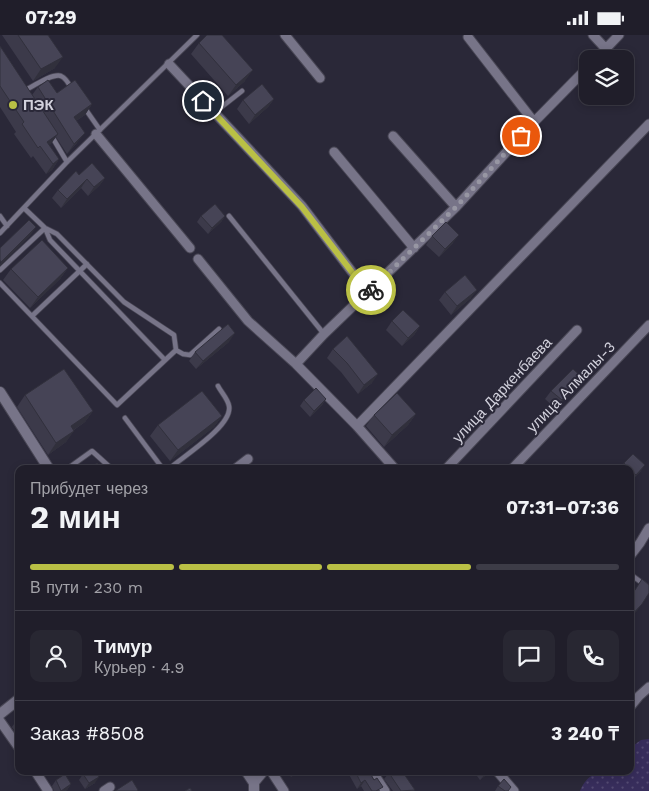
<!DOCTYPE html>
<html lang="ru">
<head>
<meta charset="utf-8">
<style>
  body { margin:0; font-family:"Work Sans",sans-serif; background:#282732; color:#f1f3f6; height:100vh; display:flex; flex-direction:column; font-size:19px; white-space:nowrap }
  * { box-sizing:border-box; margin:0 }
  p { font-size:16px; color:#a2a2a8 }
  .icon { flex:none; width:28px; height:28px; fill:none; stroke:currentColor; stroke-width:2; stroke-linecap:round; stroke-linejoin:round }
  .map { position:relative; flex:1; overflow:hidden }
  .details { position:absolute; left:15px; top:430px; width:619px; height:310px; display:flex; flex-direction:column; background:#201e2a; border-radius:10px; box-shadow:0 2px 8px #0003,0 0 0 1px #3d3c47 }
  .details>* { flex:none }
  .controls { position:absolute; left:579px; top:15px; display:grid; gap:10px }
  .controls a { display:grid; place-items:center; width:55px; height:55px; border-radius:10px; background:#201e2a; box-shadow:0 2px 8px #0003,0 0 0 1px #3d3c47; font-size:25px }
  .pin { position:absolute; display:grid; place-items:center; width:42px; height:42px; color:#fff; margin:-21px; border:2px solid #fff; border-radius:50%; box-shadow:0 1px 5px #0007 }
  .courier { position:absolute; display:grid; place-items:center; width:50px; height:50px; margin:-25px; border:4px solid #bac045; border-radius:50%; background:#fff; color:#222; box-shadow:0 1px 6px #0007 }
  .head em { font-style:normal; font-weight:700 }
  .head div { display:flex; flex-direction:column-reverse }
  .head { display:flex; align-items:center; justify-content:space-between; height:85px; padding:0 15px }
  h1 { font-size:32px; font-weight:700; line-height:38px }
  .bar { display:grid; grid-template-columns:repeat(4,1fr); gap:8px 5px; align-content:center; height:60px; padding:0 15px }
  .bar i { height:6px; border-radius:4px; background:#3d3c47 }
  .bar .active { background:#bac045 }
  .bar p { grid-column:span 4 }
  .line { display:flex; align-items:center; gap:12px; padding:0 15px; border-top:1px solid #3d3c47 }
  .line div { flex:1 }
  .round { display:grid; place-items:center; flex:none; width:52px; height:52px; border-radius:10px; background:#282732 }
  .status { display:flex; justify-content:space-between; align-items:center; height:35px; padding:0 25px; background:#201e2a; direction:ltr }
  .status svg { height:14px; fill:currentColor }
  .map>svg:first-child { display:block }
</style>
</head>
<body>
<div class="status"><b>07:29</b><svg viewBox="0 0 49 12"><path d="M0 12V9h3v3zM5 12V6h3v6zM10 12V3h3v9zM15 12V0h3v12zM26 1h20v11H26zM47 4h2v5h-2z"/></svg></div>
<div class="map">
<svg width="649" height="756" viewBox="0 0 649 756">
  <defs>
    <pattern id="grass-dots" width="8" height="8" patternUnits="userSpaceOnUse" patternTransform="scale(1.25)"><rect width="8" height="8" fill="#372d5b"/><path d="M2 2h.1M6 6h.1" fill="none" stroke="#534a72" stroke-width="1.8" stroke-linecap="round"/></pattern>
  </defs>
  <rect width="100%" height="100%" fill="#2a2838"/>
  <path fill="url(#grass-dots)" d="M649,704V756H580C590,732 608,736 630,736V713L641,705Z"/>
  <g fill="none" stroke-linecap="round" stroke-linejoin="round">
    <g stroke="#484654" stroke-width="6">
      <path id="service" d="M24,56C32,52 52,38 61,41C66,43 69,49 71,53
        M84,72L100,95
        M214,78L242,56
        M51,100L67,127
        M0,181L7,191
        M229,181L324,299
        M0,198L67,127L197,0
        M0,235L45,193L50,205L165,325
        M0,248L117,370L176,315L174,300L124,267L57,199L45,193L24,173
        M32,281L87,229
        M176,315L183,319L190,320L219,294
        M125,383L163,434
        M67,434L92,416L112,434
        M169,434C182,422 233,391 229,371C228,364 221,357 218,351
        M630,539L649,553"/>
    </g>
    <g stroke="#484654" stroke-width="11">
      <path id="minor" d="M285,0L320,43
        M593,0L606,14
        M468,2L534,87
        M596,24L619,0
        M169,29L302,171L368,258
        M96,99L190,213
        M393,101L456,172
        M334,117L414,213
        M198,224L248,286L296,329
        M357,391L649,89
        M235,434L248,424
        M395,434L357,391L296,329L324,299L456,172L534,87L588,32
        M446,434L577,295
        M512,434L649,290
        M630,521L640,508L649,493
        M630,672L639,661L649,652
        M0,686L19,713
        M35,736L48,756
        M271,736L284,756
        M372,736L385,756
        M497,736L514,756
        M254,748L264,736
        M104,756L110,752"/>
    </g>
    <g stroke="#484654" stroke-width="12">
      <path id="tertiary" d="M0,357L49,434
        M0,679L19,664
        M246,736L254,748V756"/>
    </g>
    <use href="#service" stroke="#777488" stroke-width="4.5"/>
    <use href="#minor" stroke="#777488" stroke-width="9"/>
    <use href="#tertiary" stroke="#777488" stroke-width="10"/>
  </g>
  <path fill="#3c3a4a" d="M2,0H48L55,33L33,46Z
    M199,8L245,46L228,61L191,19Z
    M0,11L32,60L38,52L57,58L92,69L85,80L76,86L77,108L67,119L56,102L49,110L59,124L52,135L46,139L33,121L31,123L14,99L16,97L0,72Z
    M274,64L268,72L249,89L237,74L243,65Z
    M79,140L105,143L99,151L88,161L81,153L61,173L52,163L58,155Z
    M201,181H225L221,187L208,199L197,187Z
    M432,201L453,208L439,222L426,210Z
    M68,233L60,244L30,273L3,245L11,234Z
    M445,257L471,263L451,280L439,265Z
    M392,286L420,291L414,300L402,311L386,295Z
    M229,307L196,334L189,326L195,317Z
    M333,314L372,348L358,359L341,337L327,323Z
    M577,352L556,374L545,364L551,356Z
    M25,360L93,376L85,387L74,395L66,407L48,420L17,372Z
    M326,364L322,370L310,382L300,371L304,365Z
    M416,379L408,390L384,412L366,391L374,380Z
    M222,381L214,392L170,426L150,401L158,390Z
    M624,428L641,436L632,445L630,443V434H620Z
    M19,684V701H18L12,692L16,686Z
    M288,736H301L291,742Z
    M347,736H369L380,756H364L361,751L357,754Z
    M474,736H491L480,745L474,737Z
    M389,738L415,756H393L384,744Z
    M83,739L95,748L85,754L79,745Z
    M56,745L71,749L67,755L65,756H54L52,751Z
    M498,751L508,756H495Z"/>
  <path fill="#31303c" d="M63,22L55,33L33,46L41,34Z
    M253,35L245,46L228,61L236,50Z
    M274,64L268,72L249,89L255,80Z
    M92,69L85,80L66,92L74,82Z
    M85,98L77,108L67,119L74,109Z
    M58,99L51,109L43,115L47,107Z
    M59,124L52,135L46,139L53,129Z
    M105,143L99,151L88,161L94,152Z
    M87,144L81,153L61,173L67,164Z
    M225,181L221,187L208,199L212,193Z
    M36,192L30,201L0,231V229L1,227Z
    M459,200L453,208L439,222L445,214Z
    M68,233L60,244L30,273L38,262Z
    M477,255L471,263L451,280L457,271Z
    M420,291L414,300L402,311L408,303Z
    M235,298L229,307L196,334L203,326Z
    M378,339L372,348L358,359L364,350Z
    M583,343L577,352L556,374L562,365Z
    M326,364L322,370L310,382L314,376Z
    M93,376L85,387L63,402L71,391Z
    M416,379L408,390L384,412L392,400Z
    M222,381L214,392L170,426L178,415Z
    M74,396L66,407L48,420L56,408Z
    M645,430L641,436L632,445L636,440Z
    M642,569L637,576L630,584V582Z
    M295,736H301L291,742Z
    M488,736H491L480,745L485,739Z
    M99,742L95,748L85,754L89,748Z
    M365,745L361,751L357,754L361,748Z
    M71,749L67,755L65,756H60Z"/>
  <path fill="#464456" stroke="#31303c" d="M18,0H48L63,22L41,34Z
    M207,0H222L253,35L236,50L199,8Z
    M0,11L58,99L47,107L59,124L53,129L40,111L38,113L22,89L24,87L0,51Z
    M48,45L57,58L75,45L92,69L74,82L85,98L74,109L38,52Z
    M262,49L274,64L255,80L243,65Z
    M92,128L105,143L94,152L87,144L67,164L58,155L76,136L79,140Z
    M215,169L225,181L212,193L201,181Z
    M29,185L36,192L1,227L0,225V213Z
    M446,187L459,200L445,214L432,201Z
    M42,205L68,233L38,262L11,234Z
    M465,240L477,255L457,271L445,257Z
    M403,275L420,291L408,303L392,286Z
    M228,289L235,298L203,326L195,317Z
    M347,301L378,339L364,350L347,328L333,314Z
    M64,334L93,376L71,391L74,396L56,408L25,360Z
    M573,334L583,343L562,365L551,356Z
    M316,353L326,364L314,376L304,365Z
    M202,356L222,381L178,415L158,390Z
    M397,358L416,379L392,400L374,380Z
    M633,419L645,430L636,440L624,428Z
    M97,428L101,434H89Z
    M642,544L649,550V558L642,569L630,582V561L635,555Z
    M19,684V690L16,686Z
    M87,736H96L99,742L89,748L83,739Z
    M355,736H369L374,745L377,743L383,752L376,756H372L365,745L361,748Z
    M391,736H402L415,755L401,756L389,738Z
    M482,736H488L485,739Z
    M65,739L71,749L61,756L56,745Z
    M504,744L511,752L508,756H505L498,751Z
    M132,745L138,755L137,756H115Z
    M190,753L192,756H185Z"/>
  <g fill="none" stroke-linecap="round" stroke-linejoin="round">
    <path stroke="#9796a3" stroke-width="5" stroke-dasharray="0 9" d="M371,255L456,172L521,101"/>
    <path stroke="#bac045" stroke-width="6" d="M203,66L302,172L368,258L371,255"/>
  </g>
  <circle fill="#bac045" stroke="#2a2838" stroke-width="2" cx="13" cy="70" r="5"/>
  <g text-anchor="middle" stroke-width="4" stroke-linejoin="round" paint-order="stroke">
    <g font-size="15" font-weight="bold" fill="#d2d1dc" stroke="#2a2838" text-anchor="start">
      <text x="23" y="75">ПЭК</text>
    </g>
    <g font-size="15" fill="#d2d1dc" stroke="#2a2838">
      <text transform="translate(571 352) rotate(-46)" y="5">улица Алмалы-3</text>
      <text transform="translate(502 355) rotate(-47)" y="5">улица Даркенбаева</text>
    </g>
  </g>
</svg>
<div class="controls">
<a><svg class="icon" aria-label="layers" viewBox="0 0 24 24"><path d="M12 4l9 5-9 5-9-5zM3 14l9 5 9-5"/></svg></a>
</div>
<div class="pin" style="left:521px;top:101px;background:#ea580c"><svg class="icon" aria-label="bag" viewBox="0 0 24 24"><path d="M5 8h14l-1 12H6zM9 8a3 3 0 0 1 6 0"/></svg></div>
<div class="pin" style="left:203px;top:66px;background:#1f2937"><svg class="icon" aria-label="home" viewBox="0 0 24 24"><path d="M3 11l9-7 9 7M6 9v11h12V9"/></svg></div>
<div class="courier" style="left:371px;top:255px"><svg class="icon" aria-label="bike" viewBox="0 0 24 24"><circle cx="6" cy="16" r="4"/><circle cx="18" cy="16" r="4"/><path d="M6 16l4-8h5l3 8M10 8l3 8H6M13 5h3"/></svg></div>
<section class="details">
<div class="head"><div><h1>2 мин</h1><p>Прибудет через</p></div><em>07:31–07:36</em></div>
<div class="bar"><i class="active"></i><i class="active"></i><i class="active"></i><i></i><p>В пути · 230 m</p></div>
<div class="line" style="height:90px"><a class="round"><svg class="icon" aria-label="person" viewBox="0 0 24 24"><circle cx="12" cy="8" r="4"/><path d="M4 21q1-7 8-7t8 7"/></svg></a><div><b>Тимур</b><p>Курьер · 4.9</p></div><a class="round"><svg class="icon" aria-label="chat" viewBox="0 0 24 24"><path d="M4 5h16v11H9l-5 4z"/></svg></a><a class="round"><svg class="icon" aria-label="phone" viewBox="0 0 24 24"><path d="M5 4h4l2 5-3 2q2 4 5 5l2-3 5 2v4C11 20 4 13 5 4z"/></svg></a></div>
<div class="line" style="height:65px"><div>Заказ #8508</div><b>3 240 ₸</b></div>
</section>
</div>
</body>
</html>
